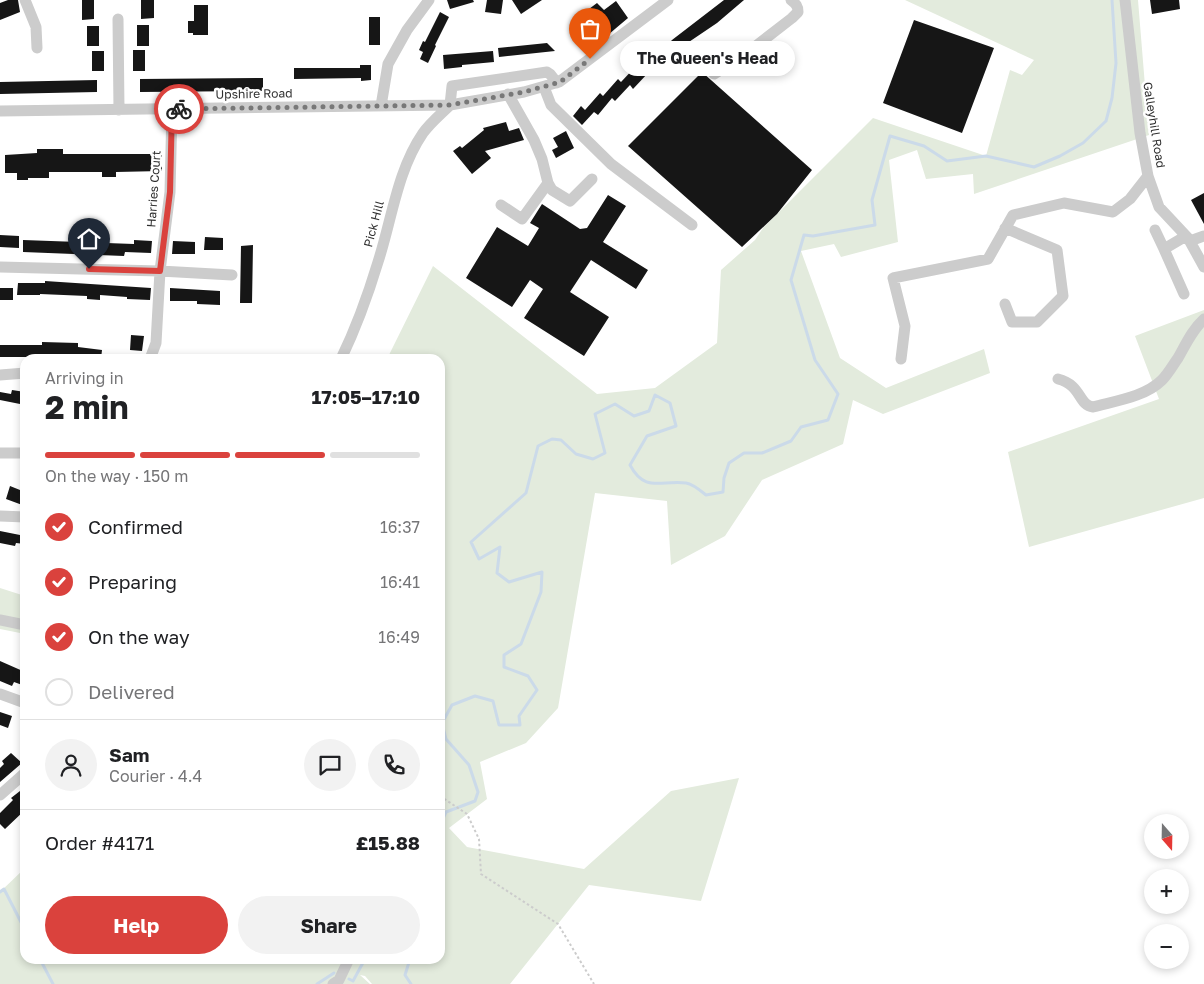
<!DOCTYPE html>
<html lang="en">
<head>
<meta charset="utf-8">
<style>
  body { margin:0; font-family:"Golos Text",sans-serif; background:#f2f2f2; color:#202124; height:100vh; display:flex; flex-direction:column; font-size:19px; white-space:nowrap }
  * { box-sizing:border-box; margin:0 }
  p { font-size:16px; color:#757577 }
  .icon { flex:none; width:28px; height:28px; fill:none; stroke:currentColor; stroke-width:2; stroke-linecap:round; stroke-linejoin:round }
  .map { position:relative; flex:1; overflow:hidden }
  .sheet { position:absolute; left:20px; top:354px; width:425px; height:610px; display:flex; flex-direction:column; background:#fff; border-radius:15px; box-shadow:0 2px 8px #0003 }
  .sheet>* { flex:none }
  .needle { width:32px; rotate:160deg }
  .controls { position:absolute; left:1144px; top:814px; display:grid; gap:10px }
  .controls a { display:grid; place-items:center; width:45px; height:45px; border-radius:50%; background:#fff; box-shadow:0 2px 8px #0003; font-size:25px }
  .pin { position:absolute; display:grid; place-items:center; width:42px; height:42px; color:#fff; margin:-51px -21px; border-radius:50% 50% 50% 0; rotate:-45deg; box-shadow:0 0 5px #0007 }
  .pin .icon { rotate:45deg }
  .courier { position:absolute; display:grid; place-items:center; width:50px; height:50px; margin:-25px; border:4px solid #da423d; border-radius:50%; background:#fff; color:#222; box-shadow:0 1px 6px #0007 }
  .bubble { position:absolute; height:35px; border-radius:18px; background:#fff; box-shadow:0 2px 8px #0003; font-size:16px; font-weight:700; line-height:35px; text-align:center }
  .headline em { font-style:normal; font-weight:700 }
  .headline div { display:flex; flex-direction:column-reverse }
  .headline { display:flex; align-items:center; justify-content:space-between; height:85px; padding:0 25px }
  h1 { font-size:32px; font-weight:700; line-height:38px }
  .bar { display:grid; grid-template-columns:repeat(4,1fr); gap:8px 5px; align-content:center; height:60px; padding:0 25px }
  .bar i { height:6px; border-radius:4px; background:#e0e0e0 }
  .bar .current { background:#da423d }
  .bar p { grid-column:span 4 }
  .line { display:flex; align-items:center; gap:12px; padding:0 25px; border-top:1px solid #e0e0e0 }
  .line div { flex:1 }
  .round { display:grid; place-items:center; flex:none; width:52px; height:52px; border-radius:26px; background:#f2f2f2 }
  ol { padding:0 25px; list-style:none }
  li { display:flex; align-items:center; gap:15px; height:55px }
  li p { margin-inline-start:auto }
  li .icon { padding:5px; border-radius:50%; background:#da423d; color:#fff; stroke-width:4 }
  li:last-child { color:#757577 }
  li i { width:28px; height:28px; border:2px solid #e0e0e0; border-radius:50% }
  .button { display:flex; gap:10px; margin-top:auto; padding:10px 25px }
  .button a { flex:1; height:58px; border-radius:30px; background:#da423d; color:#fff; font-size:20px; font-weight:700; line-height:58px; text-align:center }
  .button a+a { background:#f2f2f2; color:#202124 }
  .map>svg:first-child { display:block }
</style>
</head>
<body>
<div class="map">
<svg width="1204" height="984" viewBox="0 0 1204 984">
  <rect width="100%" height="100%" fill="#fff"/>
  <path fill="#e3ebdd" d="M905,0H1138L1149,135L974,194L973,174L926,179L917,150L889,160L898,242L841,257L834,244L801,251L840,358L886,388L984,349L990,373L883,414L853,400L843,444L762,480L725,536L671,565L667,501L595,493L558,708L526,743L480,762L487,799L449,828L467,847L584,869L671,791L739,778L701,901L589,885L510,984H372L365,976L360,975L370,984H0V892L25,868V959H440V359H387L433,266L597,394L655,388L717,343L721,270L755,240L763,228L873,118L986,156L1010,70L1022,75L1034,60Z
    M1204,310V498L1029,547L1008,452L1159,399L1135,336Z
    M0,588L25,596V634L0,629Z"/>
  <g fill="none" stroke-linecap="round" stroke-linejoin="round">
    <path stroke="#cbdae9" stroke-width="3" d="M440,825L446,812L475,801L478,792L469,765L446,739L442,723L452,705L475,696L493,701L499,725H520L519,716L537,690L528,676L504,667V655L521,644L541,592L542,572L509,582L497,573L500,547L479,559L471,542L526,493L538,446L552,439L561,440L576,454L593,459L605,453L595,414L615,404L634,416L649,411L655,395L670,403L676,426L647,436L630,465C645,493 660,480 686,483C693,484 701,491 706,495L723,492L724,478L729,463L744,453H762L791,441L801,427L828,420L838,394L815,360L791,280L804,235L813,236L875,225L872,200L890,136L924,146L947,161L986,156L1034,167L1060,156L1083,143L1106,121L1112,98L1116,63L1112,0
      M0,892L4,889L25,930
      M40,959L53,984
      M410,959L405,975L411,984
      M349,979L353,981L365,959
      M317,984L334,973"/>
  </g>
  <path fill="#161616" d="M8,0H18L20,12L0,20V3Z
    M82,0H94V19L82,20Z
    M141,0H154V18L141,19Z
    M447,0H473L474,2L450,9Z
    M487,0H503L501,14L485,12Z
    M512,0H542L521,14Z
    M724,0H744L717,23L680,48L668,61L666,59L651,75L648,73L633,89L630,85L615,101L612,98L598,115L594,112L582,125L573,116L581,106L585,110L600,93L603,96L618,79L621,82L636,66L640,70L654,53L657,56L672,40Z
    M1150,0H1179L1180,9L1152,14Z
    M616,1L628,18L596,45L577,18L597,3L604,10Z
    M194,5H208V35H193V33H188V21H194Z
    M440,12L449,17L435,45L436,46L428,63L420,59L423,52L419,50L423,41L425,42Z
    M369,17H380V45H369Z
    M914,20L994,48L962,133L883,103Z
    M137,25H149V46H137Z
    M87,26H99V46H87Z
    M547,43L555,51L499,57L498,48Z
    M133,50H145V71H133Z
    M92,51H104V71H92Z
    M493,51L494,62L462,65V67L444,69L443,55Z
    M360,65H371V80L361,81V78L294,79V68H360Z
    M702,72L812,170L777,214L742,247L628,146Z
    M263,78V91L140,92V79Z
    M97,80V92L0,94V82Z
    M506,122L509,131L519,128L524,140L485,151L491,158L472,174L453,151L460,146L462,148L484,130L483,128Z
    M566,131L574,148L556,158L552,150L558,147L553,138Z
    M37,149H63V154H162V171L116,172V177H102V172H49V178H28V180H17V173H5V155L37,153Z
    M1204,193V224L1191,200Z
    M608,195L626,206L603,242L648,270L636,289L591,260L570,292L609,317L584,356L524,318L543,289L530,280L512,307L466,278L497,227L528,246L539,228L530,223L542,204L580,229L587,228Z
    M0,235L19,236V248L0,247Z
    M205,237L223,238V250H204Z
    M23,240L134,244V240L152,241L151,253L125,252L124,256L23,252Z
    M173,241L195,242V254H172Z
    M253,245L252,303H240L241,246Z
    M45,281L151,288L150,300L127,299V297L100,295V300L87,299V296L40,294V295H17L18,283H45Z
    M0,288H13V300H0Z
    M170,288L220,291V305L197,304V301H170Z
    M131,335L144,336L142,351L130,350Z
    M42,342L78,343V347L102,350L101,359H84V356L35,355V357H0V345H42Z
    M12,390L25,392V405L0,400V392L11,394Z
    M10,486L25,492V506L6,499Z
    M0,531L25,536V544L16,543L15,546L0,543Z
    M0,661L25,672V686L14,682L12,686L0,681Z
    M0,712L12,716L8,728L0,725Z
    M11,753L22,763L0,782V768L4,764L2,761Z
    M20,791L25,796V810L5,829L0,824V813L13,800L11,798Z"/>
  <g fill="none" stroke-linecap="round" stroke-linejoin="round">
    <path stroke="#ccc" stroke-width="2" stroke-dasharray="2.5 2.5" stroke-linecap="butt" d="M440,796L467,814L479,839L481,874L558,924L594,984"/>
    <path stroke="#ccc" stroke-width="11" d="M25,0L36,27L37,48
      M1125,0L1140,133L1148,176L1159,207L1188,238L1204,267
      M118,19L119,110
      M714,74L743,56L792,18L798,12C798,6 796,4 791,0
      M544,87L551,105L611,164L692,225
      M508,94L534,140L542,159L548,183L552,190L570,201L592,179
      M450,105L452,86L547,72L550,74L557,83
      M381,106L388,64L407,30L429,0
      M0,111L450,105L524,92L559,82L668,0
      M501,205L522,219L548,183
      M1005,228L1057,250L1063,296L1037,322H1012L1005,304
      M1155,230L1164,249
      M1190,241L1204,236
      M0,267L160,271L232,275
      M1184,294L1164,249L1186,236
      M150,359L156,343L160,271L170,192L172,109
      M341,359C356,328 368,295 378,262C392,219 397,171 423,133C430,123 441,114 450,105
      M901,359L905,326L893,278L988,259L1013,215L1064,203L1113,212L1130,199L1148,176
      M0,375L25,373
      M1058,379C1082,385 1078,405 1093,407C1115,401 1145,397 1162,380C1168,374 1173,365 1178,358C1186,344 1192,330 1204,319
      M0,453H25
      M0,516L25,517
      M0,620L25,625
      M0,694L25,703
      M0,795L25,773
      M333,984L339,980L349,959"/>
  </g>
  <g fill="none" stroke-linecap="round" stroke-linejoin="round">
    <path stroke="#787878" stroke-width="5" stroke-dasharray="0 9" d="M179,109L450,105L524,92L560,82L590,59"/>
    <path stroke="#da423d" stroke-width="6" d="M89,269L160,271L170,192L172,109H179"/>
  </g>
  <g text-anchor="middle" stroke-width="5" stroke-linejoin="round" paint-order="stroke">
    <g font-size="12" fill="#2f2f2f" stroke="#fff">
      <text transform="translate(254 94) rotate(-1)" y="4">Upshire Road</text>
      <text transform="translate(1154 125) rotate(81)" y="4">Galleyhill Road</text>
      <text transform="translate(154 189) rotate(-86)" y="4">Harries Court</text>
      <text transform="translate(374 224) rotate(-75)" y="4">Pick Hill</text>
    </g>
  </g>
</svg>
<div class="controls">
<a><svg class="needle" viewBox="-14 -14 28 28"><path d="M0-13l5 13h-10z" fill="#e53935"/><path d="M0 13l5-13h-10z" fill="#757577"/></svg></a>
<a>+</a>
<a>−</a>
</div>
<div class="pin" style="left:590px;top:59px;background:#ea580c"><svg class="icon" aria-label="bag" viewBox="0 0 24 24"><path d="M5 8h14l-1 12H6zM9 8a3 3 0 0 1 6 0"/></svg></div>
<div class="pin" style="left:89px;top:269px;background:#1f2937"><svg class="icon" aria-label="home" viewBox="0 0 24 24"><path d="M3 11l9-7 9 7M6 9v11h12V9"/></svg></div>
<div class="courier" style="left:179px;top:109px"><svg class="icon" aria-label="bike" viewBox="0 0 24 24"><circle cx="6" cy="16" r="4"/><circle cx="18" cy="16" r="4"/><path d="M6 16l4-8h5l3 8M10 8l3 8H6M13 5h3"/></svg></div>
<div class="bubble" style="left:620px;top:41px;width:175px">The Queen's Head</div>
<section class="sheet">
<div class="headline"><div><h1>2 min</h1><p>Arriving in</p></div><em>17:05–17:10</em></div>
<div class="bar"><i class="current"></i><i class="current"></i><i class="current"></i><i></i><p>On the way · 150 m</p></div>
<ol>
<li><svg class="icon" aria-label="check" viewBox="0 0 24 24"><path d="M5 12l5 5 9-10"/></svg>Confirmed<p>16:37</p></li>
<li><svg class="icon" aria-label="check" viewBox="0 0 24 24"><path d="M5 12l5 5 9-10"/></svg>Preparing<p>16:41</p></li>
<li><svg class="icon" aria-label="check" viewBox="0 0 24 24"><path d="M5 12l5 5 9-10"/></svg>On the way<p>16:49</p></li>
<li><i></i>Delivered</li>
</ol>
<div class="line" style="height:90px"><a class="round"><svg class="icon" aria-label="person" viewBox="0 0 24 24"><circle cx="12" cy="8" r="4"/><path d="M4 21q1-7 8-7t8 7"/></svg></a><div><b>Sam</b><p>Courier · 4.4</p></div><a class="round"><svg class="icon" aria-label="chat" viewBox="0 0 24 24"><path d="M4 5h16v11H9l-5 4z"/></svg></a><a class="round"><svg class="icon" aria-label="phone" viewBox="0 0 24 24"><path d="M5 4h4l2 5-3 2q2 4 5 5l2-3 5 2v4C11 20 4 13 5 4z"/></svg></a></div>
<div class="line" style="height:65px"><div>Order #4171</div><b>£15.88</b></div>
<div class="button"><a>Help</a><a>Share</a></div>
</section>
</div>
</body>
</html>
